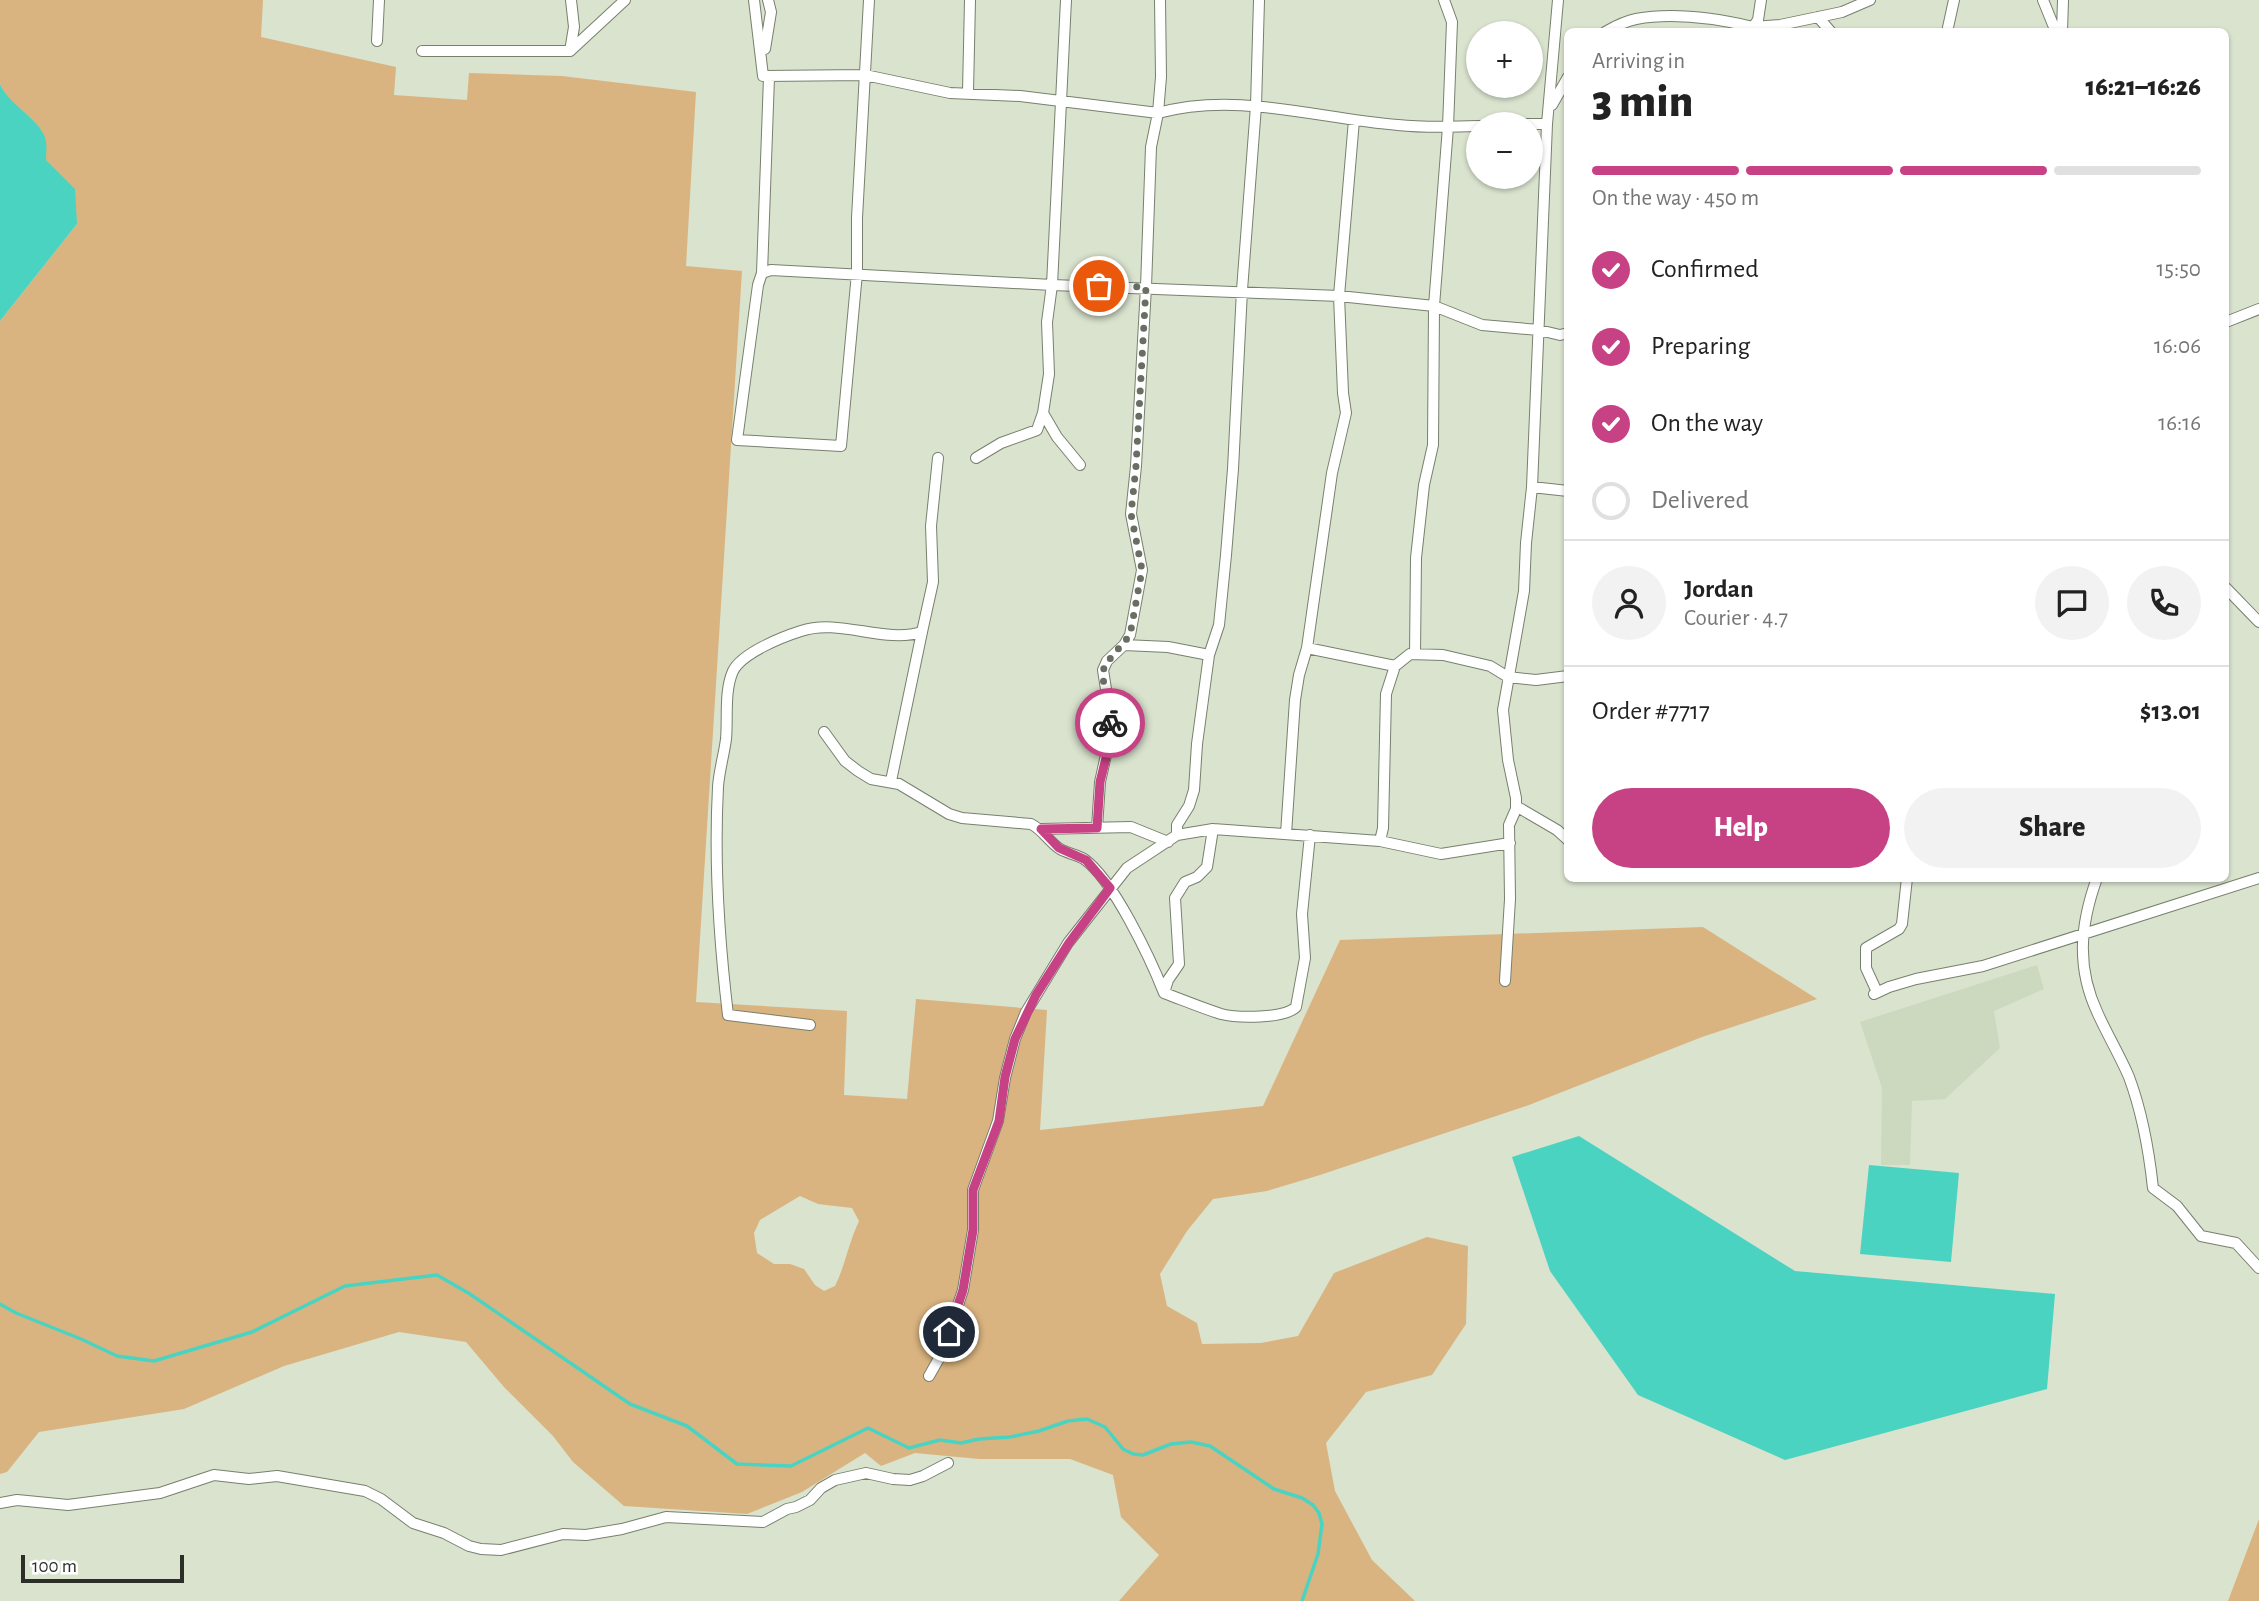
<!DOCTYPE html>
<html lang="en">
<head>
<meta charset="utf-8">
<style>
  body { margin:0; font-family:"Alegreya Sans",sans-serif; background:#f2f2f2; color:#222; height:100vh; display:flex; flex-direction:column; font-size:26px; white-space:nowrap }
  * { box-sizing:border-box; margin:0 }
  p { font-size:23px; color:#767676 }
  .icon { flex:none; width:38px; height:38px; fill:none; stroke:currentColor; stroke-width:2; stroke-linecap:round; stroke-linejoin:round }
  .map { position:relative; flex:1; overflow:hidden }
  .side { position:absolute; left:1564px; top:28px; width:665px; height:854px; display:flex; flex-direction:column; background:#fff; border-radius:10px; box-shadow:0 2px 5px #0004 }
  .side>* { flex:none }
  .fabs { position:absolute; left:1466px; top:21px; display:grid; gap:14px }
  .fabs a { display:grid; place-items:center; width:77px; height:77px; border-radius:50%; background:#fff; box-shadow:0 2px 5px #0004; font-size:35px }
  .scale { position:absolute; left:21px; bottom:18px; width:163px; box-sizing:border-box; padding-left:7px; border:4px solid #2b2f28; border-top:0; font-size:19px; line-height:24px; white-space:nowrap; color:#2b2f28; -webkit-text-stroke:5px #fff; paint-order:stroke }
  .pin { position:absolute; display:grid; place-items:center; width:60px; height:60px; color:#fff; margin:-30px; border:4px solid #fff; border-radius:50%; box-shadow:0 2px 7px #0007 }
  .courier { position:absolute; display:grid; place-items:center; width:70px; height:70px; margin:-35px; border:5px solid #c74284; border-radius:50%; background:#fff; color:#222; box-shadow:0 2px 9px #0007 }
  .headline em { font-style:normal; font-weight:800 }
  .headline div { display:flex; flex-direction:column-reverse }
  .headline { display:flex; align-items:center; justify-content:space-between; height:119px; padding:0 28px }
  h1 { font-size:46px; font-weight:800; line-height:52px }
  .bar { display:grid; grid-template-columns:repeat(4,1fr); gap:10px 7px; align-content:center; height:84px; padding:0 28px }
  .bar i { height:9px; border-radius:5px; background:#e0e0e0 }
  .bar .current { background:#c74284 }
  .bar p { grid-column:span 4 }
  .line { display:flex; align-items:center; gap:18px; padding:0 28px; border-top:2px solid #e0e0e0 }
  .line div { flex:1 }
  .round { display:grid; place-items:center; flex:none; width:74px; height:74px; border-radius:37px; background:#f2f2f2 }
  ol { padding:0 28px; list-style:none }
  li { display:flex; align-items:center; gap:21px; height:77px }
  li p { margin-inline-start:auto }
  li .icon { padding:7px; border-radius:50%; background:#c74284; color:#fff; stroke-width:4 }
  li:last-child { color:#767676 }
  li i { width:38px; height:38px; border:4px solid #e0e0e0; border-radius:50% }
  .button { display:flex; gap:14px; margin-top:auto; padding:14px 28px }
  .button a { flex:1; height:80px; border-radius:42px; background:#c74284; color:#fff; font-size:28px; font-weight:800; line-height:80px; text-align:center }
  .button a+a { background:#f2f2f2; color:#222 }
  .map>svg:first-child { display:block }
</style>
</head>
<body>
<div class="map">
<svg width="2259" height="1601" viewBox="0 0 2259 1601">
  <rect width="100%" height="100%" fill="#d9e3ce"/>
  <path fill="#ccd9be" d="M2037,965L2044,989L1994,1011L2000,1048L1945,1099L1912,1101L1910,1165H1881L1882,1088L1860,1022Z"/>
  <path fill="#dab480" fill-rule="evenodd" d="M0,0H263L261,37L396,67L394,95L467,100L469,73L562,76L696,92L686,266L742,271L696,1002L847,1011L844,1095L907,1099L916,999L1047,1010L1040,1130L1263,1106L1340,940L1703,927L1817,999L1702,1037L1529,1105L1320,1175L1267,1191L1213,1199L1187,1231L1160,1274L1167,1306L1197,1323L1202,1344L1261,1343L1298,1336L1334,1273L1427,1237L1468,1246L1466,1324L1432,1375L1366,1392L1326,1443L1335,1491L1372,1560L1415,1601H1119L1159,1555L1121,1517L1113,1475L1070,1459H979L915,1453L881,1466L865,1453L802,1492L747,1514L624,1506L573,1462L553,1436L504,1387L466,1342L399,1332L284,1366L184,1409L39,1432L7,1472L0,1474V321L77,224L46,160L29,117L4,94L0,84ZM800,1196L818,1204L852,1208L859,1221C849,1242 845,1266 835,1286L824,1291L815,1285L804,1269L790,1264H774L757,1253L754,1233L760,1220Z
    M2259,1519V1601H2228Z"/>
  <path fill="#4bd3c1" d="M0,84C8,105 44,121 46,142C47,148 46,154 46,160L75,189L77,224L0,321Z
    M1579,1136L1795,1271L2055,1294L2047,1389L1785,1460L1638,1395L1550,1271L1512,1157Z
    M1869,1165L1959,1173L1951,1262L1860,1254Z"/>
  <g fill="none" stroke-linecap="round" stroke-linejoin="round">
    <path stroke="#4bd3c1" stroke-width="3.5" d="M0,1304L16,1313L81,1339L117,1356L154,1361L252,1332L345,1286L437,1275L470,1294L630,1404L687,1426L737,1464L791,1466L868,1428L909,1448L940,1440L961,1443L979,1439L1010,1437L1039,1431L1068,1421L1087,1419L1105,1427L1123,1449L1133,1454L1143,1455L1171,1444L1191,1442L1210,1446L1274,1489L1302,1498L1313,1505L1319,1513L1322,1524L1318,1554L1302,1601"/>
    <g stroke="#77806d" stroke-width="12">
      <path id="street" d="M754,0L763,76L865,75L950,93L1020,96L1158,113C1238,91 1318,119 1398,125C1425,128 1452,127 1479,126
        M869,0L857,218V273L841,446L737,440L758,285L762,273L771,270L1052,285L1339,296L1434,306L1482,325L1539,330L1560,335L1568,333
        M2043,0L2056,32
        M1818,17L1831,32
        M1753,27L1780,25L1842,12L1870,0
        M1753,27L1758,20L1761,0
        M1605,32C1614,27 1625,21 1636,19C1675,12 1715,18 1753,27L1756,32
        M1947,32L1954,0
        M2062,32L2063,0
        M377,41L379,0
        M765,49L771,12L768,0
        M422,51H570L625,0
        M570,51L574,27L571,0
        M968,92L970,0
        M1552,105L1568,77
        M1526,124H1547
        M762,273L769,77
        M2226,322L2259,309
        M1043,413L1057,437L1080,465
        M976,458L1001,443L1037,430L1043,413L1049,374L1047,322L1052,285L1066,0
        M1532,487L1568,491
        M2226,588L2259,622
        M1124,645L1130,635L1142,570L1131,514L1136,466L1146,287L1151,147L1158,113L1161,77L1160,0
        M1307,648L1395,666L1410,654L1443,655L1490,666L1508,677L1536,680L1568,676
        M1415,654L1416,558L1424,485L1433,445L1434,306L1448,127L1452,22L1444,0
        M824,732L845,761L858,771L871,779L899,784L949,814L962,818L1031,824C1043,830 1049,842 1060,849C1067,853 1077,855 1084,859C1113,879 1151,960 1164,993C1183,1000 1202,1008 1221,1014C1237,1018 1284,1019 1296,1007L1305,958L1302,914L1310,835
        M891,781L922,632
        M1516,806L1557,830L1568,840
        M1097,828L1100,782L1110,737L1109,708L1103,670L1107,661L1124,645L1168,647L1209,655
        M1041,829L1131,827L1168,842
        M1286,834L1295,700L1299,675L1307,648L1332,473L1346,413L1343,393L1339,296L1354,120
        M1177,835V825L1189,806L1194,790L1197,744L1209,655L1219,625L1226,555L1233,469L1242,290L1256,106L1259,0
        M1380,841L1383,828L1386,694L1395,666
        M2097,878C2080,925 2076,968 2098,1014C2108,1036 2120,1056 2129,1077C2142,1112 2149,1151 2153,1188L2177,1206L2201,1236L2236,1243L2259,1268
        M1505,981L1510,899L1509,825L1516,809V798L1508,760L1503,710L1524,591L1526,543L1532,487L1547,124L1558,0
        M1877,992L1866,968V948L1899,929L1902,924L1907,878
        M1164,993L1168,980L1179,964L1175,898L1185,882L1197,877L1207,867L1213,829
        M1874,994L1889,987L1916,979L1983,966L2259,878
        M810,1025L728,1015C719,940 714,862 718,787C719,771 724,755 726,739C728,718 724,691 733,671C742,653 782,637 801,631C840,618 884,644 922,632L933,582L931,526L938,458
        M929,1376L942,1353L963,1290L973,1230V1190L998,1121L1005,1078L1015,1039L1026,1012L1068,943L1127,868L1177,835L1213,829L1380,841L1441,854L1510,843
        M0,1503L17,1500L68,1505L160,1493L214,1475L249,1479L277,1476L365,1491L381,1499L413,1523L444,1533L469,1546L481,1549L501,1550L563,1534L586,1535L622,1529L666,1517L763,1522L787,1509L796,1507L810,1500L821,1488L835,1480L866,1473L893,1479L910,1480L923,1476L948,1463"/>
    </g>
    <use href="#street" stroke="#fff" stroke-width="10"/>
  </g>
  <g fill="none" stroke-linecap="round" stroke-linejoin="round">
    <path stroke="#686e62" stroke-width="7" stroke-dasharray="0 12.6" d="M1099,286L1146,287L1136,466L1131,514L1142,570L1130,635L1104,666L1103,678L1110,723"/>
    <path stroke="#c74284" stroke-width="9" d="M949,1332L963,1290L973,1230V1190L999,1121L1005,1077L1015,1039L1036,995L1069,943L1110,888L1086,860L1059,848L1041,829L1097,828L1100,782L1108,750L1110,723"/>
  </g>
</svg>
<div class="fabs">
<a>+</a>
<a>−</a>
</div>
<div class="scale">100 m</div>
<div class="pin" style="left:1099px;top:286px;background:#ea580c"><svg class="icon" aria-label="bag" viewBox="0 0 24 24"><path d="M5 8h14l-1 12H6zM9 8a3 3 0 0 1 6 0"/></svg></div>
<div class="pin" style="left:949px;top:1332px;background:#1f2937"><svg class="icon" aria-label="home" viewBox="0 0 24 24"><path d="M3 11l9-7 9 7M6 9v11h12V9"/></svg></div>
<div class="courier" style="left:1110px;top:723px"><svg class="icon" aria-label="bike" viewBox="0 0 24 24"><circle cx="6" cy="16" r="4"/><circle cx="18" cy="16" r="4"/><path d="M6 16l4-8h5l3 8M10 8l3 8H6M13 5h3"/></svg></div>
<section class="side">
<div class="headline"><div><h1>3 min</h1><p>Arriving in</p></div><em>16:21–16:26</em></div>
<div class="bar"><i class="current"></i><i class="current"></i><i class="current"></i><i></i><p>On the way · 450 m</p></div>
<ol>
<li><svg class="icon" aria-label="check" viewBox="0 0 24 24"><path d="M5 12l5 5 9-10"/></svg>Confirmed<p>15:50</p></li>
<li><svg class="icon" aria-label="check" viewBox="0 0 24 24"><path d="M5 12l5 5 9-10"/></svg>Preparing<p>16:06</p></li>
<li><svg class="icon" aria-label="check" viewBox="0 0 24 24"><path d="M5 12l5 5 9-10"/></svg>On the way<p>16:16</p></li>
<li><i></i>Delivered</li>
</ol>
<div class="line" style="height:126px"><a class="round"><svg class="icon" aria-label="person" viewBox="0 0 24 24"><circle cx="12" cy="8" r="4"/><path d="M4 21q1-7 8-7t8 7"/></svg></a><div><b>Jordan</b><p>Courier · 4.7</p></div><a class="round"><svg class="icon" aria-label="chat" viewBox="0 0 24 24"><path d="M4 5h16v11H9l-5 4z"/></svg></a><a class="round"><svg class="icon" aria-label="phone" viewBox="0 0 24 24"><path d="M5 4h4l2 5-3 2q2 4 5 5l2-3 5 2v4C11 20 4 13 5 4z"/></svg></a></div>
<div class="line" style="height:91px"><div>Order #7717</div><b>$13.01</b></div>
<div class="button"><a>Help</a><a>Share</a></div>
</section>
</div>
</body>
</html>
